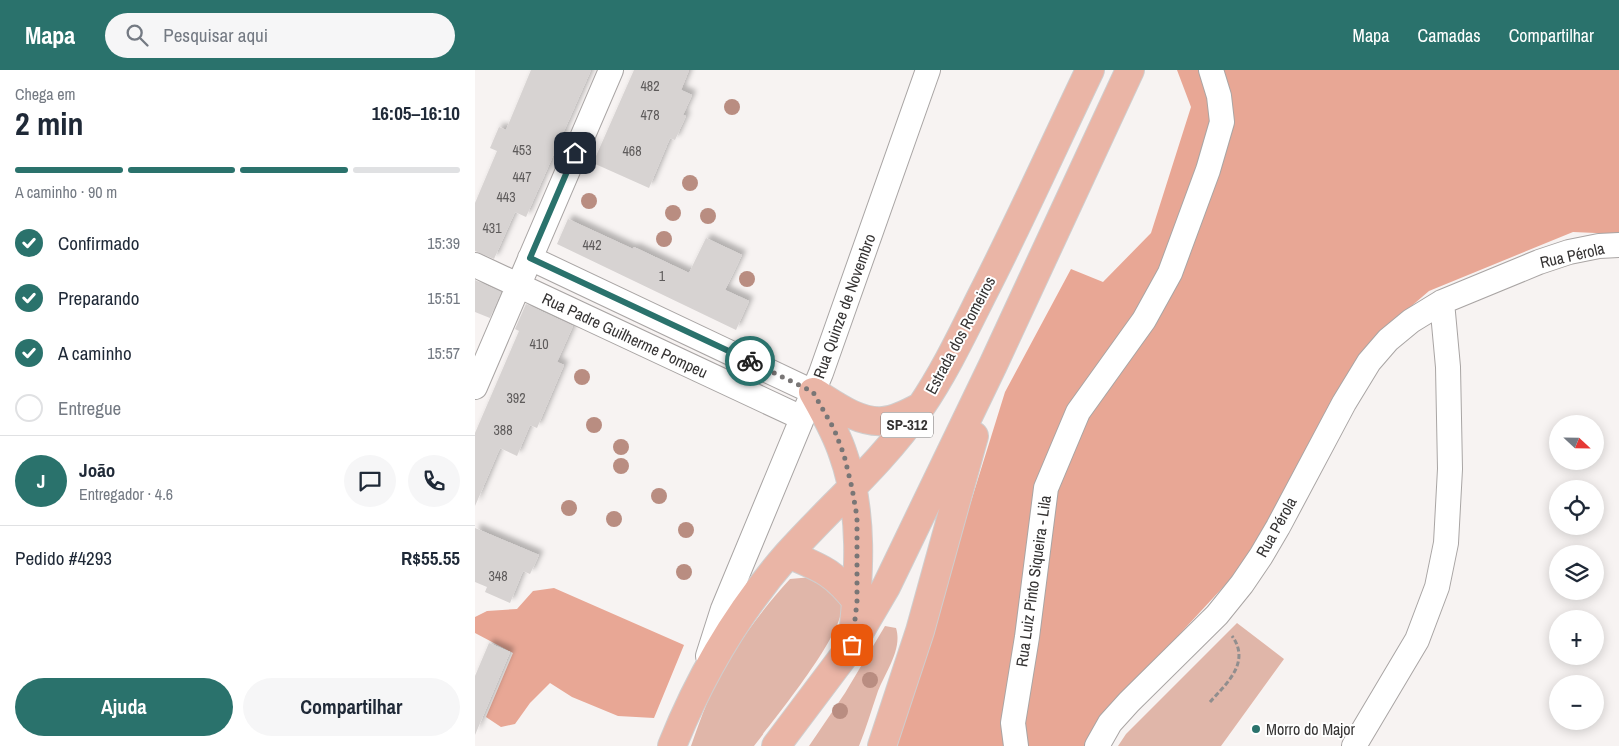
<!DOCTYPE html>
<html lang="pt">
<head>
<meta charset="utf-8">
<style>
  body { margin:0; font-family:"Archivo Narrow",sans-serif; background:#f6f6f7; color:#1f2937; height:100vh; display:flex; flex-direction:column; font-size:19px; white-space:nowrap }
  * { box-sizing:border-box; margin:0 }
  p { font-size:16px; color:#747a83 }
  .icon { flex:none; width:28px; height:28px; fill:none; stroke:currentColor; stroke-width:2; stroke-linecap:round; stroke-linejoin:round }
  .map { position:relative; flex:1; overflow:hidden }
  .details { display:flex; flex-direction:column; background:#fff; width:475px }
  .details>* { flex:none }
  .needle { width:32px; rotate:112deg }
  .controls { position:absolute; left:1074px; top:345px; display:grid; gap:10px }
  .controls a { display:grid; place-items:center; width:55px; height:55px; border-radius:50%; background:#fff; box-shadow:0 2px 12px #0003; font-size:25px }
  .pin { position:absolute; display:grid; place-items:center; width:42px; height:42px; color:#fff; margin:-21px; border-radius:10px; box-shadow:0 2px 8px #0006 }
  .courier { position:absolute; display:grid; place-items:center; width:50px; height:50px; margin:-25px; border:4px solid #2a726c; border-radius:50%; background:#fff; color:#222; box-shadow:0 1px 6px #0007 }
  .head em { font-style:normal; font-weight:800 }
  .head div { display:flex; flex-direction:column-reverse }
  .head { display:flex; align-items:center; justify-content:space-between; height:85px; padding:0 15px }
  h1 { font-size:32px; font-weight:800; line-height:38px }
  .bar { display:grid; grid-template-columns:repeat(4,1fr); gap:8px 5px; align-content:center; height:60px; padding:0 15px }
  .bar i { height:6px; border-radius:4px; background:#e0e1e3 }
  .bar .on { background:#2a726c }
  .bar p { grid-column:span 4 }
  .line { display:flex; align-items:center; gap:12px; padding:0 15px; border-top:1px solid #e0e1e3 }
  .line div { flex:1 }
  .round { display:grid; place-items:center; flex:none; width:52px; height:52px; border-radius:26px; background:#f6f6f7 }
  ol { padding:0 15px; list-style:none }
  li { display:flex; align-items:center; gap:15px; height:55px }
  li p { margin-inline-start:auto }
  li .icon { padding:5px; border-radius:50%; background:#2a726c; color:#fff; stroke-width:4 }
  li:last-child { color:#747a83 }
  li i { width:28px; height:28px; border:2px solid #e0e1e3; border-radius:50% }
  .action { display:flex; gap:10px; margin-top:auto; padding:10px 15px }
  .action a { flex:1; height:58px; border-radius:30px; background:#2a726c; color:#fff; font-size:20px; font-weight:800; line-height:58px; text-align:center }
  .action a+a { background:#f6f6f7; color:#1f2937 }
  header { display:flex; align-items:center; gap:30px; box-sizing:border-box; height:70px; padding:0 25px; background:#2a726c; color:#fff }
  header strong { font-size:24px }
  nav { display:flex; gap:28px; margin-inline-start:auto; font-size:18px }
  .search { width:350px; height:45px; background:#f6f6f7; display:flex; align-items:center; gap:12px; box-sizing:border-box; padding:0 18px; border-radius:28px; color:#747a83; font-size:19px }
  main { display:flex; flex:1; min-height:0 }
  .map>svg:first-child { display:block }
</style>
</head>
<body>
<header>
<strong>Mapa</strong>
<div class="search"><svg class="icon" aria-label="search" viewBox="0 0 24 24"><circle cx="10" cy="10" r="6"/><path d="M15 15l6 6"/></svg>Pesquisar aqui</div>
<nav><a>Mapa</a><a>Camadas</a><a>Compartilhar</a></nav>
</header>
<main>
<section class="details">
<div class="head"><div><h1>2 min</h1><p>Chega em</p></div><em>16:05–16:10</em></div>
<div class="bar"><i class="on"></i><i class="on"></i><i class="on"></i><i></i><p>A caminho · 90 m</p></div>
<ol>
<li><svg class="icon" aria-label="check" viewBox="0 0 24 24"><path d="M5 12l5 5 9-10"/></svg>Confirmado<p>15:39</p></li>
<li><svg class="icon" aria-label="check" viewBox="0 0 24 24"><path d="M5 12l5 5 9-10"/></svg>Preparando<p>15:51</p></li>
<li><svg class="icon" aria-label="check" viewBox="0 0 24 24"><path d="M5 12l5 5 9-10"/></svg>A caminho<p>15:57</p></li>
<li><i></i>Entregue</li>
</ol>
<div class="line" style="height:90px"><b class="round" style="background:#2a726c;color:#fff">J</b><div><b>João</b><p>Entregador · 4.6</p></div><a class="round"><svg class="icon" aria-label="chat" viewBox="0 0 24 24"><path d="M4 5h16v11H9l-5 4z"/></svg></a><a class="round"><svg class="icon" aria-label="phone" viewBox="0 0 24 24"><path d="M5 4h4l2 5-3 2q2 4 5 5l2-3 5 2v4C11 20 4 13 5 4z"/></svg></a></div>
<div class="line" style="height:65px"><div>Pedido #4293</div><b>R$55.55</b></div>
<div class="action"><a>Ajuda</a><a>Compartilhar</a></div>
</section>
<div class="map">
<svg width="1144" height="676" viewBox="0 0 1144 676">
  <defs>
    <filter id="shadow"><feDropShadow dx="4.5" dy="-4.5" stdDeviation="2.5" flood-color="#0004"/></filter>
  </defs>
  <rect width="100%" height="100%" fill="#f7f3f2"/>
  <path fill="#e0b6a9" d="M337,507C351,515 361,518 366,535C373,560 296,653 279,676H216C221,662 226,647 232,633C252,587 281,546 315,509Z
    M762,553L809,589L746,676H643L651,664Z
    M410,556L421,558C428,580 409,604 402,624C396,641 391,659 384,676H334L370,623Z"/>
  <path fill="#e8a795" d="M702,0H1144V164L1098,162L954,221L898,269L788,474L627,648L612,676H420L530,322L596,199L628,212L676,163L716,37Z
    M79,518L209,575L179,648L143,646L97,627L75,613L55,633L40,654L26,657L11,647L38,583L0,563V547L12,541L42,539L58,521Z"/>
  <path fill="#d7d3d2" filter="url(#shadow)" d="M56,0H116L51,147L40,142L19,189L0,181V133L22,81L15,78L24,57L31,60Z
    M159,0H214L206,20L217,25L208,45L211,46L200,70L195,68L174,118L118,93Z
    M93,149L158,179L159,177L214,203L231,168L267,185L250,220L274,231L261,260L82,174Z
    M0,210L26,222L15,248L0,242Z
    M51,234L98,256L82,292L89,295L62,358L55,355L42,386L25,378L0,436V363L44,261L40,259Z
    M0,458L64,485L55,504L48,501L35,533L10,522L12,517L0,512Z
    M14,573L35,582L0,665V606Z"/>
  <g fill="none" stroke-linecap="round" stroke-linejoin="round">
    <g stroke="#a9a5a4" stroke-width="26">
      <path id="street" d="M55,188L338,322
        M0,195L327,348
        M0,317L136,0
        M233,586L248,539L346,303L453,0
        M541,676L538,653L552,567L571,418L603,342L669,250L695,203L733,100L747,52L744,26L736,0
        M622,676L635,653L654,632L742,545L767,514L786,486L803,457L869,333L894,292L913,270L936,251L967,232L1064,192L1094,182L1124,176L1144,175
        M879,676L942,570L962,517L971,473L975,399L973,297L967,232"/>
    </g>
    <g stroke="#cfcece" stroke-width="30">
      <path id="primary" d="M338,322C349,342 361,362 368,384C389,442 384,506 378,566
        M339,322C360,335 383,353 408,351C421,350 434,343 445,337
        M313,484C346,498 359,502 382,532
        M197,676C225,606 263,541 313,484C357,435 407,393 445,338C469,303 488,263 507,225C545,151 579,75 615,0
        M301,676L377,575L411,517L518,295L655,0
        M407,676L445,561L499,366"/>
    </g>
    <path stroke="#918e8e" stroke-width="3" stroke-dasharray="5 2.5" stroke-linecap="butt" d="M735,632C752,613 776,592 757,566"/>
    <use href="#street" stroke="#fff" stroke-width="24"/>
    <use href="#primary" stroke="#eab5a6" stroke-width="28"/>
  </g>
  <g fill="#b98d81">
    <circle cx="257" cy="37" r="8"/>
    <circle cx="215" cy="113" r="8"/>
    <circle cx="114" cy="131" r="8"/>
    <circle cx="198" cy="143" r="8"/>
    <circle cx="233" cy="146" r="8"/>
    <circle cx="189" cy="169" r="8"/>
    <circle cx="272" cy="209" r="8"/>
    <circle cx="107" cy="307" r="8"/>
    <circle cx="119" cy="355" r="8"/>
    <circle cx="146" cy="377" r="8"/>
    <circle cx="146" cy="396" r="8"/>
    <circle cx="184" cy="426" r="8"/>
    <circle cx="94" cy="438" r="8"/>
    <circle cx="139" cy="449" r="8"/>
    <circle cx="211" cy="460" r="8"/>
    <circle cx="209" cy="502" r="8"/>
    <circle cx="395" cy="610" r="8"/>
    <circle cx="365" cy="641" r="8"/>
  </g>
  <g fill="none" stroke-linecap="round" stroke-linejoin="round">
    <path stroke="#797676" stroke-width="5" stroke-dasharray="0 9" d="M275,291L338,322L359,359L369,385L377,418L382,447V532L377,575"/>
    <path stroke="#2a726c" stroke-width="6" d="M100,83L55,188L275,291"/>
  </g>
  <circle fill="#2a726c" stroke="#fff" stroke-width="2" cx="781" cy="659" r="5"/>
  <g text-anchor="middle" stroke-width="4" stroke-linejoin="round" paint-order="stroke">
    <g font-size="14" fill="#5e5b5b">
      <text x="175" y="21">482</text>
      <text x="175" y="50">478</text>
      <text x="47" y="85">453</text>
      <text x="157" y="86">468</text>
      <text x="47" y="112">447</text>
      <text x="31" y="132">443</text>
      <text x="17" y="163">431</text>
      <text x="117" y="180">442</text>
      <text x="187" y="211">1</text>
      <text x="64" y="279">410</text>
      <text x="41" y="333">392</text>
      <text x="28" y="365">388</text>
      <text x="23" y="511">348</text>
    </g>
    <rect fill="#fff" stroke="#727070" stroke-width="1" x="406" y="342.5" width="52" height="25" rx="4"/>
    <g font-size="15" font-weight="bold" fill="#353333">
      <text x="432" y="360">SP-312</text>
    </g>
    <g font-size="16" fill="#353333" stroke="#fff">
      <text transform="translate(1097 185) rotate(-13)" y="6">Rua Pérola</text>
      <text transform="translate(369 236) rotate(-70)" y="6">Rua Quinze de Novembro</text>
      <text transform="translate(150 265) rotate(25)" y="6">Rua Padre Guilherme Pompeu</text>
      <text transform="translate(485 265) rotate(-62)" y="6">Estrada dos Romeiros</text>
      <text transform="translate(801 457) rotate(-61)" y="6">Rua Pérola</text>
      <text transform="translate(558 511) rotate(-82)" y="6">Rua Luiz Pinto Siqueira - Lila</text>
    </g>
    <g font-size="16" fill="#353333" stroke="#fff" text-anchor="start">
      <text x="791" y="665">Morro do Major</text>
    </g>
  </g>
</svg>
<div class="controls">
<a><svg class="needle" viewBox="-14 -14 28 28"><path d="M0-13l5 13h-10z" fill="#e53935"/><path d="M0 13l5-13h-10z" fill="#747a83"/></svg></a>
<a><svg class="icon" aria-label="locate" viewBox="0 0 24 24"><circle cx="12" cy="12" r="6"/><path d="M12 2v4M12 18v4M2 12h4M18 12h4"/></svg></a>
<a><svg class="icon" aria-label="layers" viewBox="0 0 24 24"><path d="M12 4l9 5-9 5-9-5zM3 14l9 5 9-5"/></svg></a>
<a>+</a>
<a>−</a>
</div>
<div class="pin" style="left:377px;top:575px;background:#ea580c"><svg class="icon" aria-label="bag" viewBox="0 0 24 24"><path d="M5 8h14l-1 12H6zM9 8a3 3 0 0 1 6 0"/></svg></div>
<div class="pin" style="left:100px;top:83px;background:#1f2937"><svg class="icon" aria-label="home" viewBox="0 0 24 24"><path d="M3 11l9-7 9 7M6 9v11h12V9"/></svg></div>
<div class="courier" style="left:275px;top:291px"><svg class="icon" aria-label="bike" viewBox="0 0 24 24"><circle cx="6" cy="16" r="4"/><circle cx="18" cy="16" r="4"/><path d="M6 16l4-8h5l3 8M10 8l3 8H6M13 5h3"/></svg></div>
</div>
</main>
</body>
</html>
